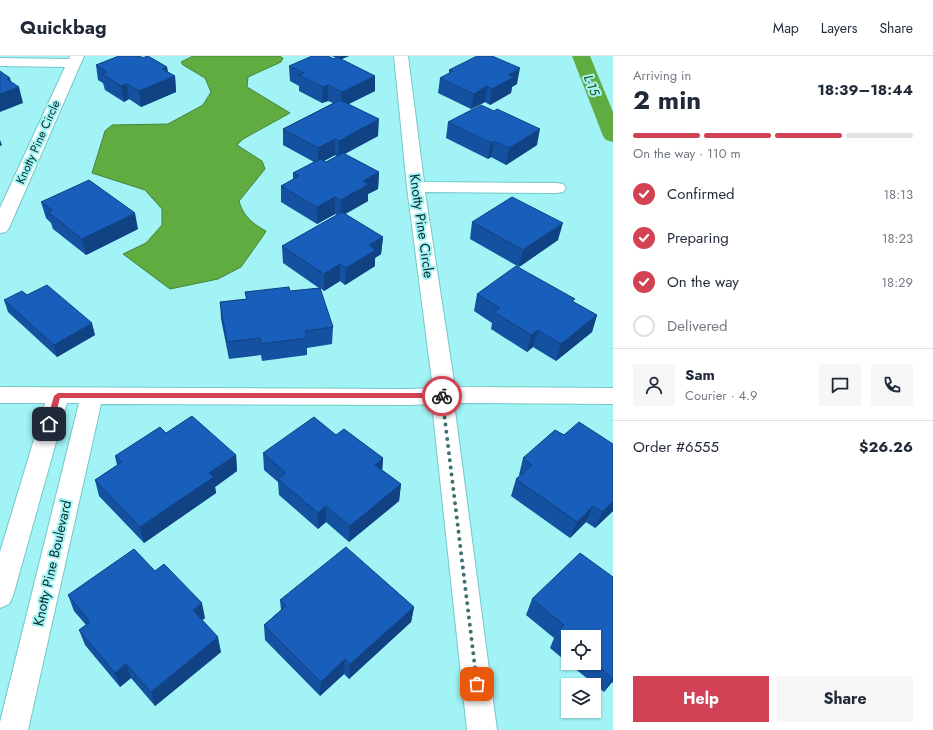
<!DOCTYPE html>
<html lang="en">
<head>
<meta charset="utf-8">
<style>
  body { margin:0; font-family:Jost,sans-serif; background:#f6f6f7; color:#1f2937; height:100vh; display:flex; flex-direction:column; font-size:15px; white-space:nowrap }
  * { box-sizing:border-box; margin:0 }
  p { font-size:13px; color:#747a83 }
  .icon { flex:none; width:22px; height:22px; fill:none; stroke:currentColor; stroke-width:2; stroke-linecap:round; stroke-linejoin:round }
  .map { position:relative; flex:1; overflow:hidden }
  .side { display:flex; flex-direction:column; background:#fff; width:320px }
  .side>* { flex:none }
  .controls { position:absolute; left:561px; top:574px; display:grid; gap:8px }
  .controls a { display:grid; place-items:center; width:40px; height:40px; border-radius:0px; background:#fff; box-shadow:0 1px 3px #0004; font-size:20px }
  .pin { position:absolute; display:grid; place-items:center; width:34px; height:34px; color:#fff; margin:-17px; border-radius:8px; box-shadow:0 2px 6px #0006 }
  .courier { position:absolute; display:grid; place-items:center; width:40px; height:40px; margin:-20px; border:3px solid #d24254; border-radius:50%; background:#fff; color:#222; box-shadow:0 1px 5px #0007 }
  .head em { font-style:normal; font-weight:700 }
  .head div { display:flex; flex-direction:column-reverse }
  .head { display:flex; align-items:center; justify-content:space-between; height:68px; padding:0 20px }
  h1 { font-size:26px; font-weight:700; line-height:30px }
  .bar { display:grid; grid-template-columns:repeat(4,1fr); gap:6px 4px; align-content:center; height:48px; padding:0 20px }
  .bar i { height:5px; border-radius:3px; background:#e0e1e3 }
  .bar .selected { background:#d24254 }
  .bar p { grid-column:span 4 }
  .line { display:flex; align-items:center; gap:10px; padding:0 20px; border-top:1px solid #e0e1e3 }
  .line div { flex:1 }
  .round { display:grid; place-items:center; flex:none; width:42px; height:42px; border-radius:0px; background:#f6f6f7 }
  ol { padding:0 20px; list-style:none }
  li { display:flex; align-items:center; gap:12px; height:44px }
  li p { margin-inline-start:auto }
  li .icon { padding:4px; border-radius:50%; background:#d24254; color:#fff; stroke-width:4 }
  li:last-child { color:#747a83 }
  li i { width:22px; height:22px; border:2px solid #e0e1e3; border-radius:50% }
  .button { display:flex; gap:8px; margin-top:auto; padding:8px 20px }
  .button a { flex:1; height:46px; border-radius:0px; background:#d24254; color:#fff; font-size:16px; font-weight:700; line-height:46px; text-align:center }
  .button a+a { background:#f6f6f7; color:#1f2937 }
  header { display:flex; align-items:center; gap:24px; box-sizing:border-box; height:56px; padding:0 20px; background:#fff; border-bottom:1px solid #e0e1e3 }
  header strong { font-size:19px }
  nav { display:flex; gap:22px; margin-inline-start:auto; font-size:14px }
  main { display:flex; flex:1; min-height:0 }
  .map>svg:first-child { display:block }
</style>
</head>
<body>
<header>
<strong>Quickbag</strong>
<nav><a>Map</a><a>Layers</a><a>Share</a></nav>
</header>
<main>
<div class="map">
<svg width="613" height="674" viewBox="0 0 613 674">
  <rect width="100%" height="100%" fill="#a1f3f5"/>
  <path fill="#60ac41" stroke="#45853b" d="M193,0H279L283,2L281,6L248,21L247,31L290,57L243,83L237,89L262,105L265,113L239,145C243,160 253,168 266,175L263,180L241,211L218,223L170,233L123,198L146,187L162,169V153L145,134L92,117L105,75L112,69L168,68L203,49L211,36L205,22L183,9L181,6Z"/>
  <g fill="none" stroke-linecap="round" stroke-linejoin="round">
    <path fill="#60ac41" fill-rule="evenodd" d="M572,0H590L613,56V86L606,84L603,80Z"/>
    <g stroke="#75c7c9" stroke-width="2">
      <path id="minor" d="M70,0H84L9,172L6,176L0,177V152L65,11L0,10V2L69,3Z
        M394,0H408L424,126L557,127L563,128L566,132L563,136L557,137L425,136L454,325V331L613,332V348L454,347L497,674H467L432,348L408,349L101,348L28,674H0V666L79,347H67L13,540L9,548L0,552V496L45,347H0V331L408,333L432,332V325L407,131Z"/>
    </g>
    <use href="#minor" fill="#fff" fill-rule="evenodd"/>
  </g>
  <path fill="#1551a1" fill-rule="evenodd" d="M119,0H143L140,1L167,11L168,16L175,20L176,36L141,51L129,43L124,46L105,34L103,27L98,24L96,9Z
    M332,0H349L341,3L375,20V35L348,48L378,80L345,98L379,116L378,133L368,138V145L345,158L383,181L381,198L375,202V210L345,229L340,225L324,235L320,232L333,271L332,288L307,292V299L262,305L261,299L229,303L221,263L220,246L246,243L245,236L290,235L319,232L283,207L282,190L337,159L335,158L317,168L281,146V130L293,123V117L314,106L283,89V73L333,47L328,45L322,47L299,35V30L290,25L289,10L334,3L336,2ZM335,99L336,100L326,106L324,105Z
    M449,14L517,28L512,31L511,37L490,49L485,46L471,53L438,37L440,22L449,18Z
    M448,66L537,89L506,109L491,101L488,103L446,82Z
    M41,146L138,173L86,199L53,173L51,167L46,162Z
    M472,166L558,184L519,211L470,183Z
    M477,238L574,246L597,259L592,276L556,305L533,291L527,296L491,273L492,267L474,255Z
    M27,239L95,279L57,301L8,256L4,244Z
    M166,377L236,399L237,415L215,431L216,437L144,487L99,440L95,424L117,409L115,400Z
    M336,379L383,402L382,414L401,428L399,445L349,486L326,466L318,473L279,439L278,426L264,414L263,397Z
    M564,379L613,388V455L595,472L586,466L570,482L511,440L516,423L520,420L519,419L523,402Z
    M155,515L205,562L202,564L221,596L155,650L131,622L120,631L85,589L79,574L86,569L74,555L68,539Z
    M613,521V627L612,626L604,636L568,607H594L568,581V607L550,592L554,582L526,559L532,543Z
    M280,544L414,551L411,566L349,623L344,618L320,640L265,584L264,569L281,554Z"/>
  <path fill="#114283" d="M340,0H349L340,4Z
    M167,11L168,23L175,20L176,36L141,51L139,35L162,13Z
    M520,12L517,28L512,31L511,37L490,49L492,33L508,19Z
    M375,20V35L341,52L342,36Z
    M10,22L13,33L19,31L23,47L0,56V38L7,23Z
    M127,28L129,43L124,46L121,30Z
    M328,29V45L322,47L323,31Z
    M487,30L485,46L471,53L474,38Z
    M379,63L378,80L338,101L339,85Z
    M540,73L537,89L506,109L509,92Z
    M335,83V99L318,108V92Z
    M0,84L2,89L0,90Z
    M494,85L491,101L488,103L491,87Z
    M379,116L378,133L368,138V145L340,161L341,144L363,125Z
    M335,141V158L317,168V151Z
    M135,157L138,173L86,199L82,183Z
    M563,167L558,184L519,211L523,194Z
    M383,181L381,198L375,202V210L345,229L346,212L369,189Z
    M340,208V225L324,235V218Z
    M597,259L592,276L556,305L561,288Z
    M92,267L95,279L57,301L54,289Z
    M538,274L533,291L527,296L531,279Z
    M236,399L237,415L215,431L216,437L144,487L140,471L209,417Z
    M383,402L382,419L375,409Z
    M401,428L399,445L349,486L350,470Z
    M613,445V455L595,472L602,456Z
    M326,450V466L318,473V457Z
    M593,450L586,466L570,482L577,466Z
    M202,547L205,562L196,569L193,554Z
    M414,551L411,566L349,623L350,608Z
    M218,581L221,596L155,650L151,636Z
    M345,603L344,618L320,640L321,626Z
    M126,608L131,622L120,631L115,617Z
    M613,621V625L612,626L604,636Z"/>
  <path fill="#185ebb" stroke="#114283" d="M119,0H139L142,2L148,0L167,11L162,13L175,20L139,35L127,28L121,30L102,18L107,16L96,9Z
    M312,0H328L334,3L337,1L375,20L342,36L328,29L323,31L299,19L304,17L289,10Z
    M477,0H492L520,12L508,19L514,21L492,33L487,30L474,38L440,22L453,15L449,14Z
    M0,15L10,22L7,23L19,31L0,38Z
    M340,44L379,63L339,85L335,83L318,92L283,73Z
    M481,49L494,55L497,53L540,73L509,92L494,85L491,87L448,66Z
    M343,97L379,116L363,125L369,128L341,144L335,141L317,151L281,130L299,120L293,117L320,103L326,106Z
    M89,124L135,157L82,183L48,156L52,154L41,146Z
    M512,141L563,167L523,194L472,166Z
    M342,156L383,181L369,189L376,194L346,212L340,208L324,218L282,190Z
    M516,210L575,243L572,245L597,259L561,288L538,274L531,279L494,256L500,252L477,238Z
    M47,229L92,267L54,289L4,244L22,235L27,239Z
    M289,231L290,235L320,232L333,271L305,275L307,282L261,288L260,282L227,286L220,246L247,243L245,236Z
    M192,360L236,399L209,417L214,421L140,471L95,424L122,406L115,400L160,371L166,377Z
    M314,361L336,379L344,373L383,402L375,409L401,428L350,470L326,450L318,457L278,423L286,417L263,397Z
    M579,366L613,388V445L602,456L593,450L577,466L516,423L532,409L523,402L555,374L564,379Z
    M346,491L414,551L350,608L345,603L321,626L264,569L286,550L280,544Z
    M134,493L155,515L164,508L202,547L193,554L218,581L151,636L126,608L115,617L79,574L90,566L68,539Z
    M580,497L613,521V621L612,622L594,607V581H568V586L556,577L564,569L532,543Z"/>
  <path fill="#d24254" d="M58,337H442L445,340L442,342H60L53,368L49,371L46,368L54,340Z"/>
  <g fill="none" stroke-linecap="round" stroke-linejoin="round">
    <path stroke="#3d7172" stroke-width="4" stroke-dasharray="0 7.2" d="M442,340L477,628"/>
  </g>
  <g text-anchor="middle" stroke-width="4" stroke-linejoin="round" paint-order="stroke">
    <g font-size="12" fill="#072b2c" stroke="#a1f3f5">
      <text transform="translate(38 86) rotate(-66)" y="4">Knotty Pine Circle</text>
    </g>
    <g font-size="13" font-style="italic" fill="#1e4f01" stroke="#a1f3f5">
      <text transform="translate(592 29) rotate(68)" y="5">L-15</text>
    </g>
    <g font-size="14" fill="#072b2c" stroke="#a1f3f5">
      <text transform="translate(422 170) rotate(82)" y="5">Knotty Pine Circle</text>
      <text transform="translate(52 507) rotate(-77)" y="5">Knotty Pine Boulevard</text>
    </g>
  </g>
</svg>
<div class="controls">
<a><svg class="icon" aria-label="locate" viewBox="0 0 24 24"><circle cx="12" cy="12" r="6"/><path d="M12 2v4M12 18v4M2 12h4M18 12h4"/></svg></a>
<a><svg class="icon" aria-label="layers" viewBox="0 0 24 24"><path d="M12 4l9 5-9 5-9-5zM3 14l9 5 9-5"/></svg></a>
</div>
<div class="pin" style="left:477px;top:628px;background:#ea580c"><svg class="icon" aria-label="bag" viewBox="0 0 24 24"><path d="M5 8h14l-1 12H6zM9 8a3 3 0 0 1 6 0"/></svg></div>
<div class="pin" style="left:49px;top:368px;background:#1f2937"><svg class="icon" aria-label="home" viewBox="0 0 24 24"><path d="M3 11l9-7 9 7M6 9v11h12V9"/></svg></div>
<div class="courier" style="left:442px;top:340px"><svg class="icon" aria-label="bike" viewBox="0 0 24 24"><circle cx="6" cy="16" r="4"/><circle cx="18" cy="16" r="4"/><path d="M6 16l4-8h5l3 8M10 8l3 8H6M13 5h3"/></svg></div>
</div>
<section class="side">
<div class="head"><div><h1>2 min</h1><p>Arriving in</p></div><em>18:39–18:44</em></div>
<div class="bar"><i class="selected"></i><i class="selected"></i><i class="selected"></i><i></i><p>On the way · 110 m</p></div>
<ol>
<li><svg class="icon" aria-label="check" viewBox="0 0 24 24"><path d="M5 12l5 5 9-10"/></svg>Confirmed<p>18:13</p></li>
<li><svg class="icon" aria-label="check" viewBox="0 0 24 24"><path d="M5 12l5 5 9-10"/></svg>Preparing<p>18:23</p></li>
<li><svg class="icon" aria-label="check" viewBox="0 0 24 24"><path d="M5 12l5 5 9-10"/></svg>On the way<p>18:29</p></li>
<li><i></i>Delivered</li>
</ol>
<div class="line" style="height:72px"><a class="round"><svg class="icon" aria-label="person" viewBox="0 0 24 24"><circle cx="12" cy="8" r="4"/><path d="M4 21q1-7 8-7t8 7"/></svg></a><div><b>Sam</b><p>Courier · 4.9</p></div><a class="round"><svg class="icon" aria-label="chat" viewBox="0 0 24 24"><path d="M4 5h16v11H9l-5 4z"/></svg></a><a class="round"><svg class="icon" aria-label="phone" viewBox="0 0 24 24"><path d="M5 4h4l2 5-3 2q2 4 5 5l2-3 5 2v4C11 20 4 13 5 4z"/></svg></a></div>
<div class="line" style="height:52px"><div>Order #6555</div><b>$26.26</b></div>
<div class="button"><a>Help</a><a>Share</a></div>
</section>
</main>
</body>
</html>
